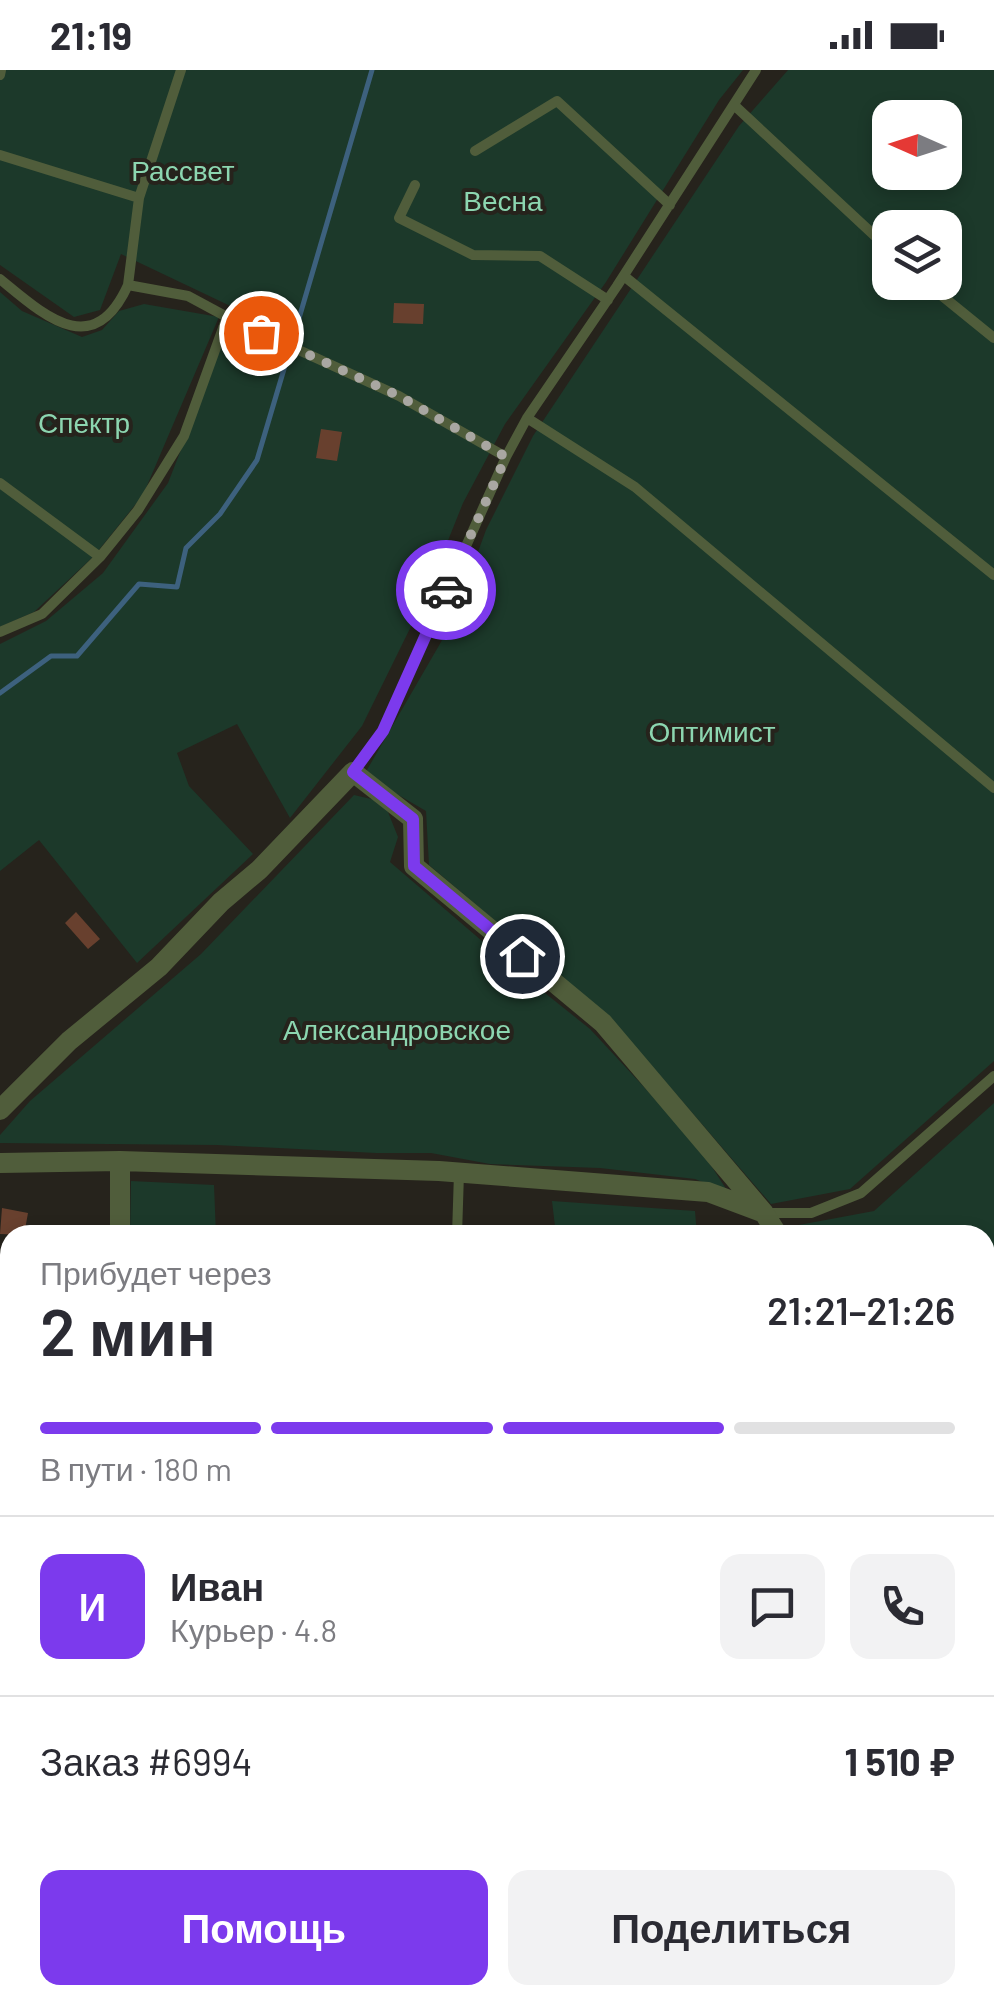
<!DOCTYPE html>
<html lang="ru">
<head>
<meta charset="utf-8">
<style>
  body { margin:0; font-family:Barlow,sans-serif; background:#f2f2f3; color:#2b2b33; height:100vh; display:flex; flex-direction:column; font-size:38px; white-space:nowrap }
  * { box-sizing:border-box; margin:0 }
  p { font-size:32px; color:#7c7c81 }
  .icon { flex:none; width:55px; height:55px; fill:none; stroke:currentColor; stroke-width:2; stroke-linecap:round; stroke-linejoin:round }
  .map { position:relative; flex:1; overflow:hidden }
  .details { position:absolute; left:0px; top:1155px; width:995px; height:780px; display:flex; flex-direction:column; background:#fff; border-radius:30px 30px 0 0; box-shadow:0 5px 15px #0003 }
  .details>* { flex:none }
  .needle { width:65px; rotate:273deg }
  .fabs { position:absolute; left:872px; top:30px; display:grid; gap:20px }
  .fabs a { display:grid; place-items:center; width:90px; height:90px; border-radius:20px; background:#fff; box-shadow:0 5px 15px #0003; font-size:50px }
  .pin { position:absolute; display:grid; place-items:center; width:85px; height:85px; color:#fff; margin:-42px; border:5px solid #fff; border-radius:50%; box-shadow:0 2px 10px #0007 }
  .courier { position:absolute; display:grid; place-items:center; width:100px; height:100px; margin:-50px; border:8px solid #7c3aed; border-radius:50%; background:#fff; color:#222; box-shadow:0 2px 12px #0007 }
  .head em { font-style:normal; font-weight:600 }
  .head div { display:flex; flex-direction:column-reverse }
  .head { display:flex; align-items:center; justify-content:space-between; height:170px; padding:0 40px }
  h1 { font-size:65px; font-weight:600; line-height:75px }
  .bar { display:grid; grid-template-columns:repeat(4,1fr); gap:15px 10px; align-content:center; height:120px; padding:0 40px }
  .bar i { height:12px; border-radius:8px; background:#e1e1e2 }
  .bar .current { background:#7c3aed }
  .bar p { grid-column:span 4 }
  .line { display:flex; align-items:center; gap:25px; padding:0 40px; border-top:2px solid #e1e1e2 }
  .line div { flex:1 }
  .round { display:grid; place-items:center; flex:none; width:105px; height:105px; border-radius:20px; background:#f2f2f3 }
  .button { display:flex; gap:20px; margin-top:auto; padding:20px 40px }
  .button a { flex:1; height:115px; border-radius:20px; background:#7c3aed; color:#fff; font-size:40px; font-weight:600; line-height:115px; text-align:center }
  .button a+a { background:#f2f2f3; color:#2b2b33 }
  .status { display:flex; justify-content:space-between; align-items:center; height:70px; padding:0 50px; background:#fff; direction:ltr }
  .status svg { height:28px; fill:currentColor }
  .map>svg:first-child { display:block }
</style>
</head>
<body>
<div class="status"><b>21:19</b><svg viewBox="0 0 49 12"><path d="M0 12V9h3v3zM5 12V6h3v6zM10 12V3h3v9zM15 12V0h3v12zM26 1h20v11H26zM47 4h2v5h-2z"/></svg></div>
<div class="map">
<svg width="994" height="1935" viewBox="0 0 994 1935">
  <rect width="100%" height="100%" fill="#26231c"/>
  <path fill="#1c392a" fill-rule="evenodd" d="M0,0H743L719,30L606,212L505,354L463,433L425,528L362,656L290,748L237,654L177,683L189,716L253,784L137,893L39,770L0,801V574L46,551L103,503L168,413L230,254L243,257L245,243L121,184L100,240L74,247L0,195Z
    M788,0H994V991L850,1119L771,1134L612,950L429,795L426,741L364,705L452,553L486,460L533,366L739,56ZM890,48H945V102H890ZM890,158H945V212H890Z
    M0,222L22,241L82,267L102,260L119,241L144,234L219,247L143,425L94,486L34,542L0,557Z
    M354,725L384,732L398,767L390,792L510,895L590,959L698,1075L728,1122L695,1109L600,1098L490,1094L431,1083H376L217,1075L0,1073V1065L30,1031L201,884Z
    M994,1033V1492L985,1483V1165H794L788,1157L874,1141Z
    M131,1111L214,1115L216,1165H130Z
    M552,1131L695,1141L697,1165H556Z"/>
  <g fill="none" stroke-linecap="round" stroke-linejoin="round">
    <path stroke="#3d617e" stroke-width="5" d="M295,262L372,0
      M0,623L51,586H77L139,514L177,517L186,478L220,444L257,390L287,289
      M985,1192L994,1193
      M0,1542L10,1539"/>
  </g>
  <path fill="#68402e" d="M394,233L424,234L423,254L393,253Z
    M321,359L342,362L337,391L316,388Z
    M76,842L100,869L88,879L65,853Z
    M2,1138L28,1143L24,1165L0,1164Z"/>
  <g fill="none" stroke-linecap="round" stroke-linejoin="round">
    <path stroke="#505d3b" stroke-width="10" d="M181,0L139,128L128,215L188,226L227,247L399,326L506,387L383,661L353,702
      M0,5L1,0
      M734,35L890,180
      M475,81L557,31L670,135
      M0,85L139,128
      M415,115L399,148L473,185L540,186L608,230
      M624,206L994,505
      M0,209C44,245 93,292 128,215
      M925,212L994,268
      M527,348L635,417L994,718
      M506,387L527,348L617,216L756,0
      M0,413L100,487L42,544L0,562
      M100,487L138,440L184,366L227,247
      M765,1143H811L861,1123L994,1006
      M457,1165L459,1103"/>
    <path stroke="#505d3b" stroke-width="20" d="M0,1040L69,971L159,897L221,832L259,800L353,702L413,749L414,796L603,953L764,1143
      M0,1093L120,1091L439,1101L708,1122L764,1143L778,1165
      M120,1165V1091
      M0,1376L10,1350
      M985,1518L994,1528
      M190,1935L205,1925"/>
  </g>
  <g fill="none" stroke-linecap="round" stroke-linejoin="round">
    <path stroke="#a9a7a2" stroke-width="10" stroke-dasharray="0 18" d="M261,263L399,326L506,387L446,520"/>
    <path stroke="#7c3aed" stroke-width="12" d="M446,520L383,661L353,702L413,749L414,796L522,886"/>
  </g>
  <g text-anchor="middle" stroke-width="8" stroke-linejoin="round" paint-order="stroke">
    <g font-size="28" fill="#8cd6b0" stroke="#26231c">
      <text x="183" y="111">Рассвет</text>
      <text x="503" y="141">Весна</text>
      <text x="84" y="363">Спектр</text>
      <text x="712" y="672">Оптимист</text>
      <text x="397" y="970">Александровское</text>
    </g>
  </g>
</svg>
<div class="fabs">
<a><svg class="needle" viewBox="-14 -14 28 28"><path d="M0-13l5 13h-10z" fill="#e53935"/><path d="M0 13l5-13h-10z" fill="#7c7c81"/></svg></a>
<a><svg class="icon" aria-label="layers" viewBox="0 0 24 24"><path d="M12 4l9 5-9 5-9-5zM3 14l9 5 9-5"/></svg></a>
</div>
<div class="pin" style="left:261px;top:263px;background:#ea580c"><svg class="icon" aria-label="bag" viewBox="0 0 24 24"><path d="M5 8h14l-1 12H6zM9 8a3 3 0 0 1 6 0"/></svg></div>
<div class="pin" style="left:522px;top:886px;background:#1f2937"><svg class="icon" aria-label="home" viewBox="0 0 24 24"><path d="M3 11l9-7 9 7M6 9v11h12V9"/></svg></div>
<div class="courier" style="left:446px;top:520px"><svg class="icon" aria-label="car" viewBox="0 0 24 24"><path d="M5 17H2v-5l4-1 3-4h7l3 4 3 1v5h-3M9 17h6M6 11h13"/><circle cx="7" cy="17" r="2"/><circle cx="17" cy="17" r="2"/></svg></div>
<section class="details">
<div class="head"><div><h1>2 мин</h1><p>Прибудет через</p></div><em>21:21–21:26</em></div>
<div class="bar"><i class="current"></i><i class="current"></i><i class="current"></i><i></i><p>В пути · 180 m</p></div>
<div class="line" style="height:180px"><b class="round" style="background:#7c3aed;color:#fff">И</b><div><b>Иван</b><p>Курьер · 4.8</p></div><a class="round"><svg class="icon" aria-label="chat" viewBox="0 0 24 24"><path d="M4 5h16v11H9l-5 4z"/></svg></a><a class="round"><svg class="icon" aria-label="phone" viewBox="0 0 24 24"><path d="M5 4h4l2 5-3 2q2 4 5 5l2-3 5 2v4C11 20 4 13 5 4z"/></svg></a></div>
<div class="line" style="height:130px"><div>Заказ #6994</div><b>1 510 ₽</b></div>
<div class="button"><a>Помощь</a><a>Поделиться</a></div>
</section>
</div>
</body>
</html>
